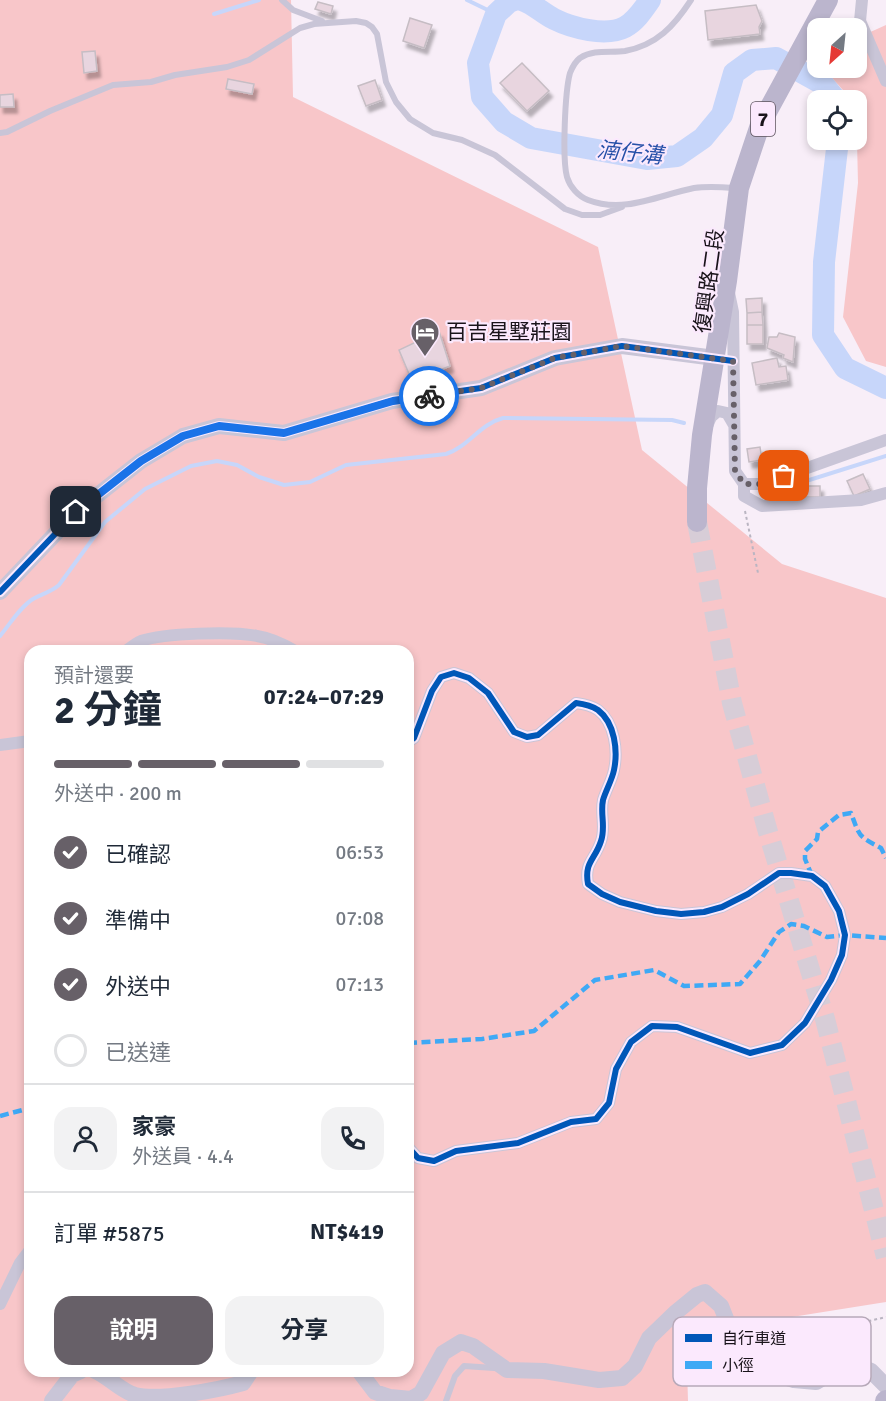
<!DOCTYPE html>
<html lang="zh-TW">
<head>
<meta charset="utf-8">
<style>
  body { margin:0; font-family:Signika,"Noto Sans TC",sans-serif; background:#f2f2f3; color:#1f2937; height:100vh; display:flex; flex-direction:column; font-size:22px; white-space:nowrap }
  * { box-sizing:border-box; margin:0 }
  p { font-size:20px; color:#747a83 }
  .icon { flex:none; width:33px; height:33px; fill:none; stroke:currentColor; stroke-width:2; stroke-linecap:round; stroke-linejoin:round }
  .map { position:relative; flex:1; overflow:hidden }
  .drawer { position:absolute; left:24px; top:645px; width:390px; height:732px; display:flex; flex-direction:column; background:#fff; border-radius:18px; box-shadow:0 3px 9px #0003 }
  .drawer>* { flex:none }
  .needle { width:39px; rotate:207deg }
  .controls { position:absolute; left:807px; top:18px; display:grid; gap:12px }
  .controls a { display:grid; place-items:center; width:60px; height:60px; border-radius:12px; background:#fff; box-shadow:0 3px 9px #0003; font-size:30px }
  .pin { position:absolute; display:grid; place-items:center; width:51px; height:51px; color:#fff; margin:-26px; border-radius:12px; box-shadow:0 3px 9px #0006 }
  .courier { position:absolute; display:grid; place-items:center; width:60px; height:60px; margin:-30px; border:4px solid #1a73e8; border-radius:50%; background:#fff; color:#222; box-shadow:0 2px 8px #0007 }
  .headline em { font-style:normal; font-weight:700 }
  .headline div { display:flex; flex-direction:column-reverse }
  .headline { display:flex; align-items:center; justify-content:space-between; height:102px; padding:0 30px }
  h1 { font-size:39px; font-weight:700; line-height:45px }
  .bar { display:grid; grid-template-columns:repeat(4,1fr); gap:9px 6px; align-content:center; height:72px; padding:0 30px }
  .bar i { height:8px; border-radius:4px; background:#e0e1e3 }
  .bar .active { background:#676068 }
  .bar p { grid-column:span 4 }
  .line { display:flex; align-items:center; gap:15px; padding:0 30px; border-top:2px solid #e0e1e3 }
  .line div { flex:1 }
  .round { display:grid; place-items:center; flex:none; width:63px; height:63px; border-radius:18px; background:#f2f2f3 }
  ol { padding:0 30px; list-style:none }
  li { display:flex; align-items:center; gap:18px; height:66px }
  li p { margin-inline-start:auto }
  li .icon { padding:6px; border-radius:50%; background:#676068; color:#fff; stroke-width:4 }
  li:last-child { color:#747a83 }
  li i { width:33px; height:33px; border:3px solid #e0e1e3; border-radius:50% }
  .primary-button { display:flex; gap:12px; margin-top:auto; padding:12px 30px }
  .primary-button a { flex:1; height:69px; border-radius:18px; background:#676068; color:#fff; font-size:24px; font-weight:700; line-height:69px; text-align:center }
  .primary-button a+a { background:#f2f2f3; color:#1f2937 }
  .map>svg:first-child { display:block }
</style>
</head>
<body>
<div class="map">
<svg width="886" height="1401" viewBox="0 0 886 1401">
  <defs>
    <filter id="shadow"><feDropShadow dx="3.5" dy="6" stdDeviation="1.5" flood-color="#0004"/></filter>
  </defs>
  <rect width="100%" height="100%" fill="#f8eef8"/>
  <path fill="#f8c6c9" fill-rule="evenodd" d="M0,0H291L293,97L598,247L642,450L782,564L886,598V1302L686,1334L688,1401H0ZM30,651H408V1371H30Z
    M886,25V367L866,361L843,317L858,183L856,100H852L823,68H856L857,38Z"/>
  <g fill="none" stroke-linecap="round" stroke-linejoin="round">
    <path stroke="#c7d6fa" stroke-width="4" d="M467,0L496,14
      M214,14L259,0
      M787,487L886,456
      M0,636C10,624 20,607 33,599C42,594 51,592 59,585L105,522L145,489L191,466L217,461L237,465L259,477L284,485L310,482L346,465L446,454C468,447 480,424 503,418L672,420L684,423"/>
    <path stroke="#c7d6fa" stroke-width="22" d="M514,0L509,2L496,14L478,63L482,97L504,122L531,138L647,159L677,156L703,138L722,115L734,73L752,60L776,58L823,84L836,100
      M522,0C534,4 542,13 554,19C572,28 606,37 625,27C636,21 643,10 650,0
      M838,140L824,262L823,335L845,368L886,388"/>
  </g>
  <path fill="#e8d5df" stroke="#c6bdc4" stroke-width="1.5" filter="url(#shadow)" d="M318,2L333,6L331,14L315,9Z
    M756,5L762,21L759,27L760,34L708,40L705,11Z
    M410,18L432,25L424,48L403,41Z
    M95,51L97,71L84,73L82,52Z
    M522,63L549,91L527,111L500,83Z
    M228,79L254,84L252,94L226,89Z
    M375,80L382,100L366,106L358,86Z
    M13,94L14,107H0V95Z
    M762,298V312L747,313L746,299Z
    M762,312L763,325H747V313Z
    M747,325H763V344H747Z
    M439,331L450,366L412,381L399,350Z
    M779,333L795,337L793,362L783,358L784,355L767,348L769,337H777Z
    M777,358L779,367L786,366L788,380L756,385L752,363Z
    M760,447L762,460L749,462L747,449Z
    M863,474L870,489L854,496L847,481Z
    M802,486H820V497H802Z"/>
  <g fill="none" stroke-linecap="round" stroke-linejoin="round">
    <path stroke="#d7cdd7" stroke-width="20" stroke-dasharray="20 10" stroke-linecap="butt" d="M697,522L732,703L768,832L825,1019L886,1257"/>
    <path stroke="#bab5c2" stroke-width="2" stroke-dasharray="3 3" stroke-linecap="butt" d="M745,511L758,573
      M859,1350L869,1321L886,1317"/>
    <path stroke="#c9c5d7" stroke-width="6" d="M282,0L293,10L322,21
      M691,0C674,26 657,45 625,51C610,53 594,49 580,58C576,61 572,68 570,73C565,91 562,159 567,177C570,187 578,196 588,200C624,214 659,195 694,188C708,186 721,187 735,188
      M0,133L7,132L50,111L113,85L151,82L175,75L227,67L249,60L300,28L314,24L356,21L366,23L372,27L377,34L386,82L396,102L410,119L433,133L462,140L495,155L565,209L582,215H600L622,207
      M446,1401L455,1376L464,1366L494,1368"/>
    <path stroke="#c9c5d7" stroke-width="12" d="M862,0L860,21L886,81
      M729,293L733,312L735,471L744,484H762L886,440
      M707,426L711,417L718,411L727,413L734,425
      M744,484V496L762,506L861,500L886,493
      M126,651C130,648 136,643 141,641C164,633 233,631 257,636C270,638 283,644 295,651
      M408,742L414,738L432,691L441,677L454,673L469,678L488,693L514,732L527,737L538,735L576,703C584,704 592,706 598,710C615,723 618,751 614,770C612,780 606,790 603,800C600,814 606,827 601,841C595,860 584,862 588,884L602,894L620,902L656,911L681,914L704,912L722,907L748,894L779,873H791L812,876L825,886L839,911L845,935L842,955L831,980L805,1023L782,1045L750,1053L677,1027L652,1026L631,1042L616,1069L609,1103L596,1119L571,1122L518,1143L456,1151L434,1161L418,1158L408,1147
      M0,745L30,741
      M0,1304L20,1263L30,1250"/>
    <path stroke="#c9c5d7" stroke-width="16" d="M0,592L76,512L141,461L183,436L219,426L284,433L392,401L481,388L555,358L622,346L715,358
      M95,1371C109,1377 121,1391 135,1395C160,1401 218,1390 243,1383L251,1371
      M359,1371L375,1392L390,1397L411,1399L421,1393L443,1353L461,1342L473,1346L507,1370L544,1371L599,1380L622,1378L635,1366L649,1338L675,1313L697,1295L705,1292L721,1306L740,1354L752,1367L794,1380L816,1382L843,1366L854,1364L871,1371L886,1386
      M52,1401L72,1375L81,1371"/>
    <path stroke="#bbb5cd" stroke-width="20" d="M697,522V488L702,435L727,281L739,188L760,125L828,0
      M885,1401L886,1400"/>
    <path stroke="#3fa9f5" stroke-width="4.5" stroke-dasharray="9 4.5" stroke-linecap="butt" d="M812,876L805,859V851L817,839L818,832L839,815L851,813C860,837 858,836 881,848L886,858
      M408,1043L482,1039L534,1031L595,980L654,970L684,986L740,984L760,961L779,932L791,924L804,926L827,937L845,935L886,938
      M0,1116L30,1108"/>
    <g stroke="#fbe9fd" stroke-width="10">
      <path id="cycleway" d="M0,592L76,512L141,461L183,436L219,426L284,433L392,401L481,388L555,358L622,346L733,361
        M408,742L414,738L432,691L441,677L454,673L469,678L488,693L514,732L527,737L538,735L576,703C584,704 592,706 598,710C615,723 618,751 614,770C612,780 606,790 603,800C600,814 606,827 601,841C595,860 584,862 588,884L602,894L620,902L656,911L681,914L704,912L722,907L748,894L779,873H791L812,876L825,886L839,911L845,935L842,955L831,980L805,1023L782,1045L750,1053L677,1027L652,1026L631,1042L616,1069L609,1103L596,1119L571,1122L518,1143L456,1151L434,1161L418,1158L408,1147"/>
    </g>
    <use href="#cycleway" stroke="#0057b8" stroke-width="6"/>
  </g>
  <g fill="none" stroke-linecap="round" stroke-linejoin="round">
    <path stroke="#676068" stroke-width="6" stroke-dasharray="0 10.8" d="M429,396L481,388L555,358L622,346L733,361L735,471L744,484H762L784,476"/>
    <path stroke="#1a73e8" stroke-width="8" d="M76,512L141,461L183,436L219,426L284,433L393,401L429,396"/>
  </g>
  <defs>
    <g id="hotel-pin" transform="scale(1.5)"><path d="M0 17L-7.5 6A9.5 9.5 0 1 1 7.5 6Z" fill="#676068" stroke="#fbe9fd"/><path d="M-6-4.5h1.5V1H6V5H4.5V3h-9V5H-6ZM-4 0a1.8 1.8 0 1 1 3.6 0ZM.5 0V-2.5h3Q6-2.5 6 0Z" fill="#fff"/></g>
  </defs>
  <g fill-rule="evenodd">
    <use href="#hotel-pin" x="425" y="332"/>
  </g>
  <g text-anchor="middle" stroke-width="4.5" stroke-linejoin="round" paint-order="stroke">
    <rect fill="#fbe9fd" stroke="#5d535e" stroke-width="1.5" x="751" y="102" width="24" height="34" rx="4.5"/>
    <g font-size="20" font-weight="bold" fill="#19131a">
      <text x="763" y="126">7</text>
    </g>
    <g font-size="21" fill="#19131a" stroke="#fbe9fd">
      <text transform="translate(709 281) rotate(-82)" y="7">復興路二段</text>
    </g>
    <g font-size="21" fill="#19131a" stroke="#fbe9fd" text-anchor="start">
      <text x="446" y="339">百吉星墅莊園</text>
    </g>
    <g font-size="22" font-style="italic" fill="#2650a8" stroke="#fbe9fd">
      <text transform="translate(630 152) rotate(6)" y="8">湳仔溝</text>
    </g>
  </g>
  <rect x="673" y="1317" width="198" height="69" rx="9" fill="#fbe9fd" stroke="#b7a9b9" stroke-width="1.5"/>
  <rect x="685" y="1334" width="27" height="8" fill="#0057b8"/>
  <rect x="685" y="1361" width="27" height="8" fill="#3fa9f5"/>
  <g font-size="16" fill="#19131a">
    <text x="722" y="1344">自行車道</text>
    <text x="722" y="1371">小徑</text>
  </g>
</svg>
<div class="controls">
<a><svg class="needle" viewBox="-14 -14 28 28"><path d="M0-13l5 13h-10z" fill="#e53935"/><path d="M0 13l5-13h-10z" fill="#747a83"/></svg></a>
<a><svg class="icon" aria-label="locate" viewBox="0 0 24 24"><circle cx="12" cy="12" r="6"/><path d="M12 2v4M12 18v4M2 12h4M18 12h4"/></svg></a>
</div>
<div class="pin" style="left:784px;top:476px;background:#ea580c"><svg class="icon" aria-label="bag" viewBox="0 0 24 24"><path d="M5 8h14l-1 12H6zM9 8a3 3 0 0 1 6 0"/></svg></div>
<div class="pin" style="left:76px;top:512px;background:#1f2937"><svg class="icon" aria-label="home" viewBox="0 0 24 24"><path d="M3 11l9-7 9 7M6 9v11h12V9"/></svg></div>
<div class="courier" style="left:429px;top:396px"><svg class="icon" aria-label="bike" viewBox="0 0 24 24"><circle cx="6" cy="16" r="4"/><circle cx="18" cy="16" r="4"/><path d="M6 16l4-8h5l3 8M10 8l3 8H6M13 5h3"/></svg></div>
<section class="drawer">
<div class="headline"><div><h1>2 分鐘</h1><p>預計還要</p></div><em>07:24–07:29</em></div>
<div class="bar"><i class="active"></i><i class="active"></i><i class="active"></i><i></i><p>外送中 · 200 m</p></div>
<ol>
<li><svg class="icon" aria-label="check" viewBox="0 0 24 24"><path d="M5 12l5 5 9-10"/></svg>已確認<p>06:53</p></li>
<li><svg class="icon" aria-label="check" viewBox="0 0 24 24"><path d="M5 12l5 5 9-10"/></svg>準備中<p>07:08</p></li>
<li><svg class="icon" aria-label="check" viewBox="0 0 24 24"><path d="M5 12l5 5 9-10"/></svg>外送中<p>07:13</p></li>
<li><i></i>已送達</li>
</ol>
<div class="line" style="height:108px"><a class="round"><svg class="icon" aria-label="person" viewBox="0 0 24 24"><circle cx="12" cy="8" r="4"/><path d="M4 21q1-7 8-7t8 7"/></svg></a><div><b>家豪</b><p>外送員 · 4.4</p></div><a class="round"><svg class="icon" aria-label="phone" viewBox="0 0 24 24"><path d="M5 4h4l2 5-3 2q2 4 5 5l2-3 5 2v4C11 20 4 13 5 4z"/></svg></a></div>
<div class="line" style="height:78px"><div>訂單 #5875</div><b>NT$419</b></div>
<div class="primary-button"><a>說明</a><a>分享</a></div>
</section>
</div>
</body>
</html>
